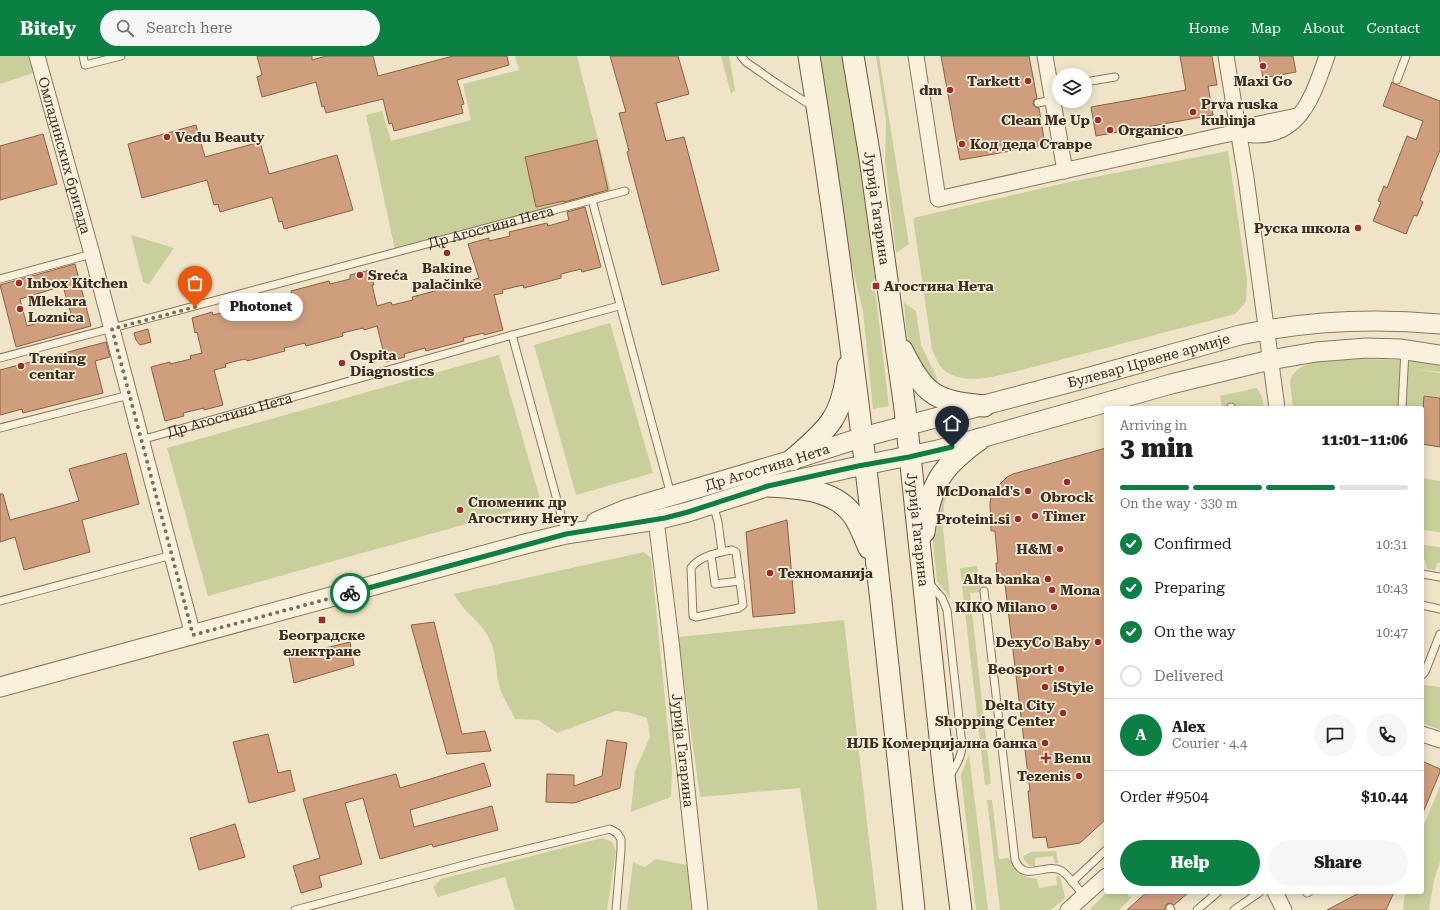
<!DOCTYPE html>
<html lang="en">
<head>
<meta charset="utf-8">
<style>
  body { margin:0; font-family:"Roboto Serif",serif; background:#f6f6f6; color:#202124; height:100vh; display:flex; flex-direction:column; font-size:15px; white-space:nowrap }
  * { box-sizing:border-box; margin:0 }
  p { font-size:13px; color:#757577 }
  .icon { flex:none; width:22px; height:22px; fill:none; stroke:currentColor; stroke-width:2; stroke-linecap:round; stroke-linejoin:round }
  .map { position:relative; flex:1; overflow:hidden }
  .panel { position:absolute; left:1104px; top:350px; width:320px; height:488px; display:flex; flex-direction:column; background:#fff; border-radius:4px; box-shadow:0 2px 10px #0003 }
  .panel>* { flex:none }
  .controls { position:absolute; left:1052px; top:12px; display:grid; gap:8px }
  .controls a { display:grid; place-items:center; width:40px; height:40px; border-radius:50%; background:#fff; box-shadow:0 2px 10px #0003; font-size:20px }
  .pin { position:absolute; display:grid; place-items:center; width:34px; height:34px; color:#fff; margin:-41px -17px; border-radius:50% 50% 50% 0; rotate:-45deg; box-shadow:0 0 4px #0007 }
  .pin .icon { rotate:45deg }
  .courier { position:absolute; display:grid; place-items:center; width:40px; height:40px; margin:-20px; border:3px solid #0b8043; border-radius:50%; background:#fff; color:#222; box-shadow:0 1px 5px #0007 }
  .bubble { position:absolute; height:28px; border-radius:14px; background:#fff; box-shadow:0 2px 10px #0003; font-size:13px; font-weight:800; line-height:28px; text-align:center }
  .summary em { font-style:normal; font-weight:800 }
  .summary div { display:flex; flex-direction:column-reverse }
  .summary { display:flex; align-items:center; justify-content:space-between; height:68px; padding:0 16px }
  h1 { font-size:26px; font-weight:800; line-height:30px }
  .bar { display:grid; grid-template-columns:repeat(4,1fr); gap:6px 4px; align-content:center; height:48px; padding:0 16px }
  .bar i { height:5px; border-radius:3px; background:#e0e0e0 }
  .bar .on { background:#0b8043 }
  .bar p { grid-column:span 4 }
  .line { display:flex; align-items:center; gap:10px; padding:0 16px; border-top:1px solid #e0e0e0 }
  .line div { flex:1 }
  .round { display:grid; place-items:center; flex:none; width:42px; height:42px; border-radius:21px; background:#f6f6f6 }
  ol { padding:0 16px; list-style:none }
  li { display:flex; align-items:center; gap:12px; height:44px }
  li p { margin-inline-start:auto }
  li .icon { padding:4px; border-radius:50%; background:#0b8043; color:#fff; stroke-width:4 }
  li:last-child { color:#757577 }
  li i { width:22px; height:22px; border:2px solid #e0e0e0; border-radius:50% }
  .cta { display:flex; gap:8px; margin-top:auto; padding:8px 16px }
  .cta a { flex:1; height:46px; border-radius:24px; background:#0b8043; color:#fff; font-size:16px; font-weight:800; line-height:46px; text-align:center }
  .cta a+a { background:#f6f6f6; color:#202124 }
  header { display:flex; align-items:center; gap:24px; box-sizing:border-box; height:56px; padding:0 20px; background:#0b8043; color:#fff }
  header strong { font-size:19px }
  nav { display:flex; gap:22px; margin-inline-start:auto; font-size:14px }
  .search { width:280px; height:36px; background:#f6f6f6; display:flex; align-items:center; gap:10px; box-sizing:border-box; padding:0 14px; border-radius:22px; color:#757577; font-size:15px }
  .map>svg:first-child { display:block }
</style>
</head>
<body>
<header>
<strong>Bitely</strong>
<div class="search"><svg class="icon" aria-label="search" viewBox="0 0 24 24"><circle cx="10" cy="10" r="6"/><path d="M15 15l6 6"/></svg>Search here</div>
<nav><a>Home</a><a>Map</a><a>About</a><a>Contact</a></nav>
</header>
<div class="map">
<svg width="1440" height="854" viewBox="0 0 1440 854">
  <rect width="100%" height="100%" fill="#f0e4c8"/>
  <path fill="#c9cf9b" d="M0,0H29L33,17L0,28Z
    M515,0H577L611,135L528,157L395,194L366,59L382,55L391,85L471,64L463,28L519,14Z
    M721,0H729L735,34L731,38Z
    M818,0H844L877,221L874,224L889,350L873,353L863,256L847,188Z
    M876,0H879L909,188L896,197L885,106L886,65Z
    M1228,95L1247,223L1246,246L1235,258L1014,316C991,321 960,331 941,311C937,306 935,299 932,294L913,162L1069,126Z
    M131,179L174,192L149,228L143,226Z
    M904,247L916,255L921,289L937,322L936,328L914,301L907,279Z
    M610,267L653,417L576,439L534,289Z
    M499,299L541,447L208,540L167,392Z
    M1367,303L1401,304L1440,309V316L1414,313L1440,317V341L1424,339L1422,356V352H1293L1290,326C1294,300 1346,303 1367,303Z
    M1257,332L1262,341L1264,352H1222L1220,340Z
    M1422,422L1440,425V476L1422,474Z
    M942,429L947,432L948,435L944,448L943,473L950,542L937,525L933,486V462Z
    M1422,489L1440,491V507L1438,506L1435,514L1427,513L1425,504H1422Z
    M644,496L651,502L672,714L671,741L631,756L635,715L650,681L647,662L627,656L616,655L557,677L538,664L515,663C510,652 502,641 499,629C495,614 497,599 490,584C482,566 463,556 454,538Z
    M977,510L981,536L970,537L991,728L985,729L960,512Z
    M844,564L877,854H818L800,732L700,741L678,581Z
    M1422,629L1440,631V674L1422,667Z
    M969,698L988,854H976L961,719Z
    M1440,730V806L1434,824L1429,854H1403L1405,836H1422V774Z
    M987,744H992L999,803L1009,802C1017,816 1020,821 1037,823L1039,832L1057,829L1056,821L1060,820L1065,841L1062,845L1051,854H1000Z
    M602,782L612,786L616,795L607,854H515L505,821L438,841L433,831L441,823Z
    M1056,795L1058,807L1055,808L1053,800L1035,802V810H1030L1024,804L1023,800L1031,796Z
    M656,803L687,809L691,854H627L633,806L645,811Z
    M1107,836H1126L1131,842L1119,854H1091L1090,853Z"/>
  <path fill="#cf9f7d" stroke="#8d5f41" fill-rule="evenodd" d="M257,0H312V4L326,0H373L378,20L453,0H507L509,9L457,24L464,48L461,49L463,57L394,75L392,67L389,68L383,43L326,57L324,50L322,51L316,26L262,41L257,21L262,19Z
    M610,0H678L689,38L656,47L666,85L684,81L719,214L662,229L627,96L629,95L619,57L626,56Z
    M941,0H1029L1037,42L1034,44L1033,48L1035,51L1039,52L1045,89L960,104Z
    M1180,0H1212L1217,29L1208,30L1213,59L1096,80L1091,51L1186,34Z
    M1259,0H1293L1296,16L1263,22Z
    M1392,26L1395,28L1440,45V94L1420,144L1423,146L1417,160L1414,159L1406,178L1373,165L1381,146L1378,145L1384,130L1387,132L1407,80L1416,84L1423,65L1383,50Z
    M196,69L205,101L260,86L269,118L337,99L353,154L284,173L282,165L279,166L272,141L220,156L218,148L214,149L207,124L142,142L128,88Z
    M43,78L57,128L0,144V90Z
    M597,84L608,134L564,146V145L536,151L525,101Z
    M585,151L601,211L582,216L581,213L561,218V222L524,232L523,229L502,234L503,237L494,239L503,274L484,279V277L463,282L464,285L426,295L425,292L404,298L405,301L386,306L377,270L364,274L363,272L342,277L343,280L306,290L305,287L284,292L285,295L247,305L246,303L236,305L225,308L226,311L214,314L223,349L204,354V352L183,357L184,360L165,365L151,311L170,306V308L191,303L190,300L202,297L197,276L195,277L192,262L212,256L213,259L233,254V250L270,240L271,243L292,238L291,235L329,225L330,228L350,223V219L370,214L374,229H372L377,250L391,246L392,249L413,244L412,241L450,231V233L471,228L470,225L479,222L468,188L489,182V185L510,180L509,176L547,167L548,170L569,164L567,156Z
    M75,208L91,270L16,291L0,229ZM63,230L71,258L27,270L20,243Z
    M148,273L151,286L140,289L136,284L134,277Z
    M106,286L110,301L95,305L103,337L23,357L22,353L0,359V314Z
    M1424,340L1440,342V391L1422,388V366Z
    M1106,392V763L1080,787L1048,792L1046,781L1033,782L1028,735H1030L1004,520L997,521L996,507H998L995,475H991L990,447L991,441L998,430L1007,421L1013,418Z
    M126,397L139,448L82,464L90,496L24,514L15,481L0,486V438H3L10,464L79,445L69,413Z
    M787,464L795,557L753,561L746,476Z
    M434,566L462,678L485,675L491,695L447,698L411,569Z
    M350,586L354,609L294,627L289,601Z
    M268,678L278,717L290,714L295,735L249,747L233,686Z
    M607,684L627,687L620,732L574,747L546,746L547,718L574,719V730L602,720Z
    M1422,705L1440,713V716L1422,759Z
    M484,707L491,730L410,754L414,771L492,750L498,774L433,791L432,788L380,803L363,742L345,747L362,808L319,820L322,831L301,837L293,810L320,802L303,743L396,718L400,732Z
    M235,768L245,801L199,814L190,782Z
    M1147,836H1189L1174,849L1171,847L1167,848L1165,851V854H1127Z
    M1361,836H1394L1386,854H1327Z"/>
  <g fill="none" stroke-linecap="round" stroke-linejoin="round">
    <g stroke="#8d765c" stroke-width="9">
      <g id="service">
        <path d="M83,0L85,9L121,0"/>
        <path d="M741,0L746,6L776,27L812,50"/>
        <path d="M1397,24L1406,0"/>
        <path d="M1085,26L1115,21"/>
        <path d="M1038,47L1052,44"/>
        <path d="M592,144L671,439"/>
        <path d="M0,223L92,198"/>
        <path d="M512,279L566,477"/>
        <path id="s1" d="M0,302L625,135"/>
        <path d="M1231,351V352"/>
        <path d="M1402,352L1405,294"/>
        <path d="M0,372L129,339"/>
        <path id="s2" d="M141,384L512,279L619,250"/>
        <path d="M713,448L718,466L722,496"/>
        <path d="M732,494L736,496L743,549L739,552L696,561L693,560L691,512C699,500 719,496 732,494Z"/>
        <path d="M711,499L715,528L740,525"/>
        <path d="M1422,518L1440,521"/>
        <path d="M929,527L942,542L947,554L962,689C962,701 955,711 949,721"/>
        <path d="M984,535L1015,804C1024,827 1045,807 1060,814C1068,818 1078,833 1084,840"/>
        <path d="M0,545L172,499"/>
        <path d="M1422,549L1440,553"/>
        <path d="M1422,619L1425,616L1440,578"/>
        <path d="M1072,826L1106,794"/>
        <path d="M1307,837L1309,836"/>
        <path d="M1170,852L1171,854"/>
        <path d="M295,854L479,805L610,773L617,777L621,783V794L616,854"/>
        <path d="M1197,854L1218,836"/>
        <path d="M1234,854L1260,836"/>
      </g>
    </g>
    <g stroke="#8d765c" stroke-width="17">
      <g id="minor">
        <path id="s3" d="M37,0L92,198L193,579"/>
        <path d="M916,0L938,143L1219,80L1239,76L1254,69L1297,60"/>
        <path d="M1045,0L1065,115"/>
        <path d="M1226,0L1246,122L1277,352"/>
        <path d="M1240,76C1245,77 1250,79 1255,79C1302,80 1314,36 1327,0"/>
        <path id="s4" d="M656,464L671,585L700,854"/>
        <path d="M1422,678L1440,684"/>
        <path d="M1275,836L1284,854"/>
        <path d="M1068,854L1106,820"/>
      </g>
    </g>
    <g stroke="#8d765c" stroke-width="21">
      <g id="tertiary">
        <path id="s5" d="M596,466L627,453L792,404L863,381L1083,323L1240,279C1306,265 1373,262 1440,268"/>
        <path d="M0,631L525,488L566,478L656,464L688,456L769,430L850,412L938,394L1171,328L1270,304L1316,296L1366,292L1400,293L1440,299"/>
      </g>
    </g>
    <g stroke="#6f573f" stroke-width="23">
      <g id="secondary">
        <path d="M809,0C855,283 884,569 914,854"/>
        <path id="s6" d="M853,0L870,102L905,353L945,728L961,854"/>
        <path d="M902,294C925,339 934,345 984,350"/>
        <path d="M792,404C806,392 822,379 832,364C842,349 846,327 848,310"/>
        <path d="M769,430C798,432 834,433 853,459C860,469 864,481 869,492"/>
        <path d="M924,476C931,427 940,412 980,383"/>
      </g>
    </g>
    <use href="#service" stroke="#faf1dc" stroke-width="7"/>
    <use href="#minor" stroke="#faf1dc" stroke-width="15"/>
    <use href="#tertiary" stroke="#faf1dc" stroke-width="19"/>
    <use href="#secondary" stroke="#faf1dc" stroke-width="21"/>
  </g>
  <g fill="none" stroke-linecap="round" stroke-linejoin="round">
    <path stroke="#7c6e5b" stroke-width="4" stroke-dasharray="0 7.2" d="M195,251L112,273L193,579L350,537"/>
    <path stroke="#0b8043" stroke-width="5" d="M350,537L566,478L665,462L688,456L768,430L858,410L909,401L952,391"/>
  </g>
  <g fill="#9e2a2b" stroke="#f7eed8" stroke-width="1.5">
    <circle cx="1263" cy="10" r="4"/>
    <circle cx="1028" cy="25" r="4"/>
    <circle cx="950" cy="34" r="4"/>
    <circle cx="1193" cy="56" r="4"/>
    <circle cx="1098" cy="64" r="4"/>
    <circle cx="1110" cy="74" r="4"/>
    <circle cx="167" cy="81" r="4"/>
    <circle cx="962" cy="88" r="4"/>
    <circle cx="1358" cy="172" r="4"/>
    <circle cx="447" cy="197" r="4"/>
    <circle cx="360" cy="219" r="4"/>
    <circle cx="19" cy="227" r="4"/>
    <rect x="872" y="226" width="8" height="8" rx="2"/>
    <circle cx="20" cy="253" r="4"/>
    <circle cx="342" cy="307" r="4"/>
    <circle cx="21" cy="310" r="4"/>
    <circle cx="1067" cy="426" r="4"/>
    <circle cx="1028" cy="435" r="4"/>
    <circle cx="460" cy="454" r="4"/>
    <circle cx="1035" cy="460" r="4"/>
    <circle cx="1018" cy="463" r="4"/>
    <circle cx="1060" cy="493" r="4"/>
    <circle cx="770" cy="517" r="4"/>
    <circle cx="1048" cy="523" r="4"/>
    <circle cx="1052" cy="534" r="4"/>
    <circle cx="1054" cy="551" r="4"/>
    <rect x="318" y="560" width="8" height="8" rx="2"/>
    <circle cx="1098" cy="586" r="4"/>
    <circle cx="1061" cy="613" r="4"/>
    <circle cx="1045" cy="631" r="4"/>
    <circle cx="1063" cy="657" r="4"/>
    <circle cx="1045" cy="687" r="4"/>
    <path d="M1044 696h4v4h4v4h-4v4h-4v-4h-4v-4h4z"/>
    <circle cx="1079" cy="720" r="4"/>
  </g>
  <g text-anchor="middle" stroke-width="3.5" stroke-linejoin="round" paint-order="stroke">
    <g font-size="14" font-weight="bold" fill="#3d2e20" stroke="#f7eed8" text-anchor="start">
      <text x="1020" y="30" text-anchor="end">Tarkett</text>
      <text x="1263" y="30" text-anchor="middle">Maxi Go</text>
      <text x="942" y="39" text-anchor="end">dm</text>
      <text x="1201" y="53">Prva ruska<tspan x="1201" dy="16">kuhinja</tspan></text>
      <text x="1090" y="69" text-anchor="end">Clean Me Up</text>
      <text x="1118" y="79">Organico</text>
      <text x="175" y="86">Vedu Beauty</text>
      <text x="970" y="93">Код деда Ставре</text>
      <text x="1350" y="177" text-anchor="end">Руска школа</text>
      <text x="447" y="217" text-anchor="middle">Bakine<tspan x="447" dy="16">palačinke</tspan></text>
      <text x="368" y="224">Sreća</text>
      <text x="27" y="232">Inbox Kitchen</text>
      <text x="884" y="235">Агостина Нета</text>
      <text x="28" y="250">Mlekara<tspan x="28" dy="16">Loznica</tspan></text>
      <text x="350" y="304">Ospita<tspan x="350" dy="16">Diagnostics</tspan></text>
      <text x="29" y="307">Trening<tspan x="29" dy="16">centar</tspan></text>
      <text x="1020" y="440" text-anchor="end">McDonald's</text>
      <text x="1067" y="446" text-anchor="middle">Obrock</text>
      <text x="468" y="451">Споменик др<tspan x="468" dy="16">Агостину Нету</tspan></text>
      <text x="1043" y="465">Timer</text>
      <text x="1010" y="468" text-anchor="end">Proteini.si</text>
      <text x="1052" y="498" text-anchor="end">H&amp;M</text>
      <text x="778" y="522">Техноманија</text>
      <text x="1040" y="528" text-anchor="end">Alta banka</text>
      <text x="1060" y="539">Mona</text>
      <text x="1046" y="556" text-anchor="end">KIKO Milano</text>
      <text x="322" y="584" text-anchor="middle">Београдске<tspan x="322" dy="16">електране</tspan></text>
      <text x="1090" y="591" text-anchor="end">DexyCo Baby</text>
      <text x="1053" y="618" text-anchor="end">Beosport</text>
      <text x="1053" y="636">iStyle</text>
      <text x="1055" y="654" text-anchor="end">Delta City<tspan x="1055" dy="16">Shopping Center</tspan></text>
      <text x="1037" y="692" text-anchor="end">НЛБ Комерцијална банка</text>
      <text x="1054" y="707">Benu</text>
      <text x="1071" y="725" text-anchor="end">Tezenis</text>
    </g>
    <g font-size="14" fill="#3d2e20" stroke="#f7eed8">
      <text dy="5" stroke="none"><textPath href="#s3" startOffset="103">Омладинских бригада</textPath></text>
      <text dy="5" stroke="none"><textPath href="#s6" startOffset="154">Јурија Гагарина</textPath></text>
      <text dy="5" stroke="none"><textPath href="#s1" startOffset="508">Др Агостина Нета</textPath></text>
      <text dy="5" stroke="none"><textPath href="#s5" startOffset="576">Булевар Црвене армије</textPath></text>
      <text dy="5" stroke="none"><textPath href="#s2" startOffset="92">Др Агостина Нета</textPath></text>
      <text dy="5" stroke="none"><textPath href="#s5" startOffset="180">Др Агостина Нета</textPath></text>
      <text dy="5" stroke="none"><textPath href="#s6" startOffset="478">Јурија Гагарина</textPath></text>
      <text dy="5" stroke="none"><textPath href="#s4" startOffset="232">Јурија Гагарина</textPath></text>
    </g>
  </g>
</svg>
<div class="controls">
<a><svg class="icon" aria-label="layers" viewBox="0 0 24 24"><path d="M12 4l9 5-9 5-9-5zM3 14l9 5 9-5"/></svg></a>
</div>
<div class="pin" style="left:195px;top:251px;background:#ea580c"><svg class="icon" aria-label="bag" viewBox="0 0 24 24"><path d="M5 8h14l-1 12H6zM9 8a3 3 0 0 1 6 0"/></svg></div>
<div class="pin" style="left:952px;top:391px;background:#1f2937"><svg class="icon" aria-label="home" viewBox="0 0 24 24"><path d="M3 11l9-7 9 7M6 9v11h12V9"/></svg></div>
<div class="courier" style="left:350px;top:537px"><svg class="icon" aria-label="bike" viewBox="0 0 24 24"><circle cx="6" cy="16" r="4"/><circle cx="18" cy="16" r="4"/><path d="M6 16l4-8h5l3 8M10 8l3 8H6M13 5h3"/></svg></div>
<div class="bubble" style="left:219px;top:237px;width:84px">Photonet</div>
<section class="panel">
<div class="summary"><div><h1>3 min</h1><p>Arriving in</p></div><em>11:01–11:06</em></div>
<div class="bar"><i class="on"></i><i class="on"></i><i class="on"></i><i></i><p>On the way · 330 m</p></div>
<ol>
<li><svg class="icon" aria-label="check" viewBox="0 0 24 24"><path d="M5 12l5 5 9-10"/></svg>Confirmed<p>10:31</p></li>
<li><svg class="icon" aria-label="check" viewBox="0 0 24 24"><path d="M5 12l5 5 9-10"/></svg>Preparing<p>10:43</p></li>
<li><svg class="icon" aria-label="check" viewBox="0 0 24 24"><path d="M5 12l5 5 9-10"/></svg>On the way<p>10:47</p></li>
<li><i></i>Delivered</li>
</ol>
<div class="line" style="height:72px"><b class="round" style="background:#0b8043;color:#fff">A</b><div><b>Alex</b><p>Courier · 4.4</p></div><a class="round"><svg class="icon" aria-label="chat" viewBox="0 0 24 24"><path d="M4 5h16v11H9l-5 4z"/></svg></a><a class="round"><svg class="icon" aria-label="phone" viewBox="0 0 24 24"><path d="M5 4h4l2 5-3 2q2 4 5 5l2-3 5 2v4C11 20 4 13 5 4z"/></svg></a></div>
<div class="line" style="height:52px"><div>Order #9504</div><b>$10.44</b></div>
<div class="cta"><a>Help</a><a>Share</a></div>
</section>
</div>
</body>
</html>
